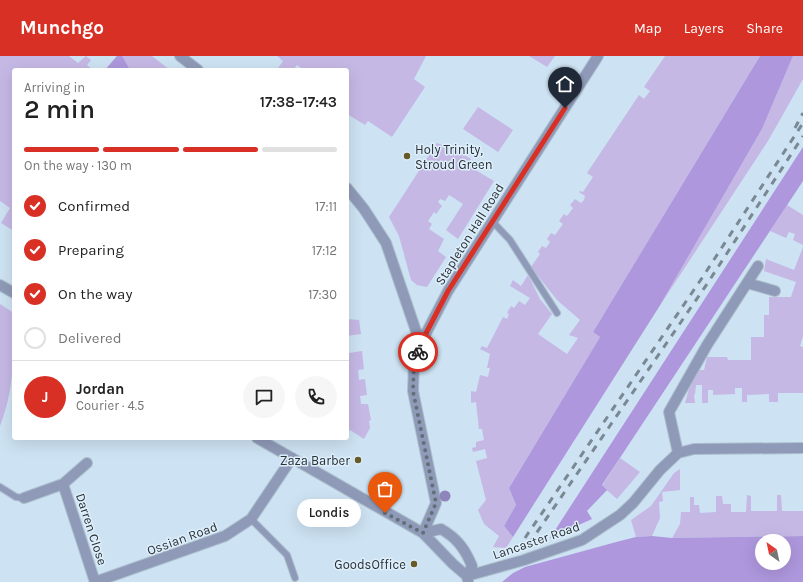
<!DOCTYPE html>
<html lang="en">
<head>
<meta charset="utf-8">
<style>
  body { margin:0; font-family:Karla,sans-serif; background:#f6f6f6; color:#222; height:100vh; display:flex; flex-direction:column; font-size:15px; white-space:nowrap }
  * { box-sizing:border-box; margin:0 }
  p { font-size:13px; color:#767676 }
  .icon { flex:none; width:22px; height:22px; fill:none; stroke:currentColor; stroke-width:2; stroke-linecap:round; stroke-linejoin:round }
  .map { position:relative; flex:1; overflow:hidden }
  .sheet { position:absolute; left:12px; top:12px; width:337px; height:372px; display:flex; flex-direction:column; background:#fff; border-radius:4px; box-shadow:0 4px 16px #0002 }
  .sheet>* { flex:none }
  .needle { width:26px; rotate:327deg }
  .fabs { position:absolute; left:755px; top:478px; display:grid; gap:8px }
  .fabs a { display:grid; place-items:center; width:36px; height:36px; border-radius:50%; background:#fff; box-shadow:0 4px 16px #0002; font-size:20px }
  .pin { position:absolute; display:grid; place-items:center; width:34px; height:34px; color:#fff; margin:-41px -17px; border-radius:50% 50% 50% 0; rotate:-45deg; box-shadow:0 0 4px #0007 }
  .pin .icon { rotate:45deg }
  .courier { position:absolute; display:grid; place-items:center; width:40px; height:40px; margin:-20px; border:3px solid #d93025; border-radius:50%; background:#fff; color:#222; box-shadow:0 1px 5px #0007 }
  .bubble { position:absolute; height:28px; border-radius:14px; background:#fff; box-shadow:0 4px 16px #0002; font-size:13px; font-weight:600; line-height:28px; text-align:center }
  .overview em { font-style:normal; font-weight:600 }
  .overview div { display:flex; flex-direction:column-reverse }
  .overview { display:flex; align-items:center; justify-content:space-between; height:68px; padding:0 12px }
  h1 { font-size:26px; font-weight:600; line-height:30px }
  .bar { display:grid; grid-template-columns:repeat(4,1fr); gap:6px 4px; align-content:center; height:48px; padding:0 12px }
  .bar i { height:5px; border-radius:3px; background:#e0e0e0 }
  .bar .selected { background:#d93025 }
  .bar p { grid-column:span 4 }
  .line { display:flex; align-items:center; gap:10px; padding:0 12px; border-top:1px solid #e0e0e0 }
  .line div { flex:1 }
  .round { display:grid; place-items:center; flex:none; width:42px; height:42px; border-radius:21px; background:#f6f6f6 }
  ol { padding:0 12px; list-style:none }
  li { display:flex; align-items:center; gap:12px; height:44px }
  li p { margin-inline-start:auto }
  li .icon { padding:4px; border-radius:50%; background:#d93025; color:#fff; stroke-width:4 }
  li:last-child { color:#767676 }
  li i { width:22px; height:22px; border:2px solid #e0e0e0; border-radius:50% }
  header { display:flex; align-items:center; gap:24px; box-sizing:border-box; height:56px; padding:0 20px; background:#d93025; color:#fff }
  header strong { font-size:19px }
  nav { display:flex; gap:22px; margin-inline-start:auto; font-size:14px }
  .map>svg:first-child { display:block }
</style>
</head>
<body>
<header>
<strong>Munchgo</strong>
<nav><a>Map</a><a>Layers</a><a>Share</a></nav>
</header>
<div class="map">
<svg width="803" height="526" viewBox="0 0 803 526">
  <rect width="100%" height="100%" fill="#cde2f2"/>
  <path fill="#c5b8e5" d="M0,0H69L78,7L86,0L91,4L87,9L93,14H14V175L1,167L10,152L0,145Z
    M117,0H152L170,14H105Z
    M277,0H426L414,23L425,31L392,81L368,65L365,69L347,58L349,55L347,53V14H304L297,9L293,14H280L278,12L283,5Z
    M529,0H555L547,11Z
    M665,0H760L593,276L600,281L509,432L516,449L504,470L513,481L506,492L493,491L499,480L484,468L478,454L486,444L476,405L487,402L485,393L473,396L472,392L476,391V386L484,384L482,373H479L476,346L471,347V335L476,336L480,319L488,321L490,312H487L490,298L480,293L482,290L487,292L503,261L507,263L509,258L507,257L511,250L514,252L519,245L525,249L530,242L510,230L513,224L521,230L528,219L540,243L552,258L538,278L567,298L578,282L569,279L580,264L557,244L531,211L540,198L538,196L542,190L546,192L550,186L547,183L551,177L555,179L563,168L559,165L564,158L567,160L573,152L570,149L575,143L581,147L584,144L585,140L579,136L580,135L583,136L593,121L587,117L639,39L644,43L650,35L644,31Z
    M793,0H803V23L768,85L659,251L762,73Z
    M478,51L513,74L498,96L463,73Z
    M437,87L445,90L446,88L471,103L467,109L494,125L458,183L446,174L463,148L449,139L445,145L440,143L438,146L442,150L436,158L434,156L428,165L432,168L429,173L444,183L438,195L446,201L427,231L417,229L411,224L399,180L389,161Z
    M787,149L803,159V189L793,184L795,178L789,176L786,182L770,175Z
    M803,191V280L800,290L803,291V337H778V346H769V338L747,339V346H742V332H735V338L713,339V334H708V347H702V329H696L695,338L694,339L695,347H685L691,325L698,314H704L707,301H727L728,304H751V281H764V259H769V241H791L796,226L764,215L766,203L794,214Z
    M0,248L14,257C14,297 15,331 0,370Z
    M347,263L359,264L361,278L347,280Z
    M347,289L349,297L362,295L364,313L358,314L359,324L365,323L367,339L360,340L361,348H368L371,364L369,365L370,372L364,383L350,374L347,379Z
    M620,402L640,416L617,443L602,430Z
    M680,413V434L662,436L663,445L659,446L660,462L652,480L636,481L631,464L651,450L674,417Z
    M747,439L751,440V455H777V439H781L782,455H803V480L672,482L680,468L681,456H690V441H694V449H699L700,457L716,456V440H722L723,448H731V456H746Z"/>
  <path fill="#ae97dd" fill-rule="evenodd" d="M117,0H122L130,14H105Z
    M760,0H793L762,73L659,251L513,481L504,470L516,449L509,432L600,281L593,276Z
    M803,91V125L602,429L607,434L587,455L592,463L550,482Z
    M652,480L672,482L803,480V526H502L513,517L525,511L620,485L636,481ZM762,485H784V507H762Z"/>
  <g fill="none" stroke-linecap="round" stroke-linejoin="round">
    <g stroke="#acbfcd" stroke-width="8">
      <path id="service" d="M492,165L510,184L557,257
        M0,431L16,441L24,442
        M251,463L287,499L295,522"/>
    </g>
    <g stroke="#acbfcd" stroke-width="12">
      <path id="minor" d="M180,0L198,14
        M347,132L364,153L386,187L416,275L423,283
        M747,227L758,210
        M678,397L669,356L707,289L747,227L775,235
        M63,428L95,526
        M24,442L63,428L87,407
        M423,477L436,447L413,335L414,306L423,283L448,235L598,0
        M467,520L524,504L582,484L620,459L633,447L660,414L678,397L694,393L803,392
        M95,526L225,480L251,463L292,402"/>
    </g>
    <g stroke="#acbfcd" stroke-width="12">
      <path id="tertiary" d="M0,229L14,237
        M257,382L423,477L453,508L467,520
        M423,477L441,473C457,482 465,493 472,510L467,520L468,525"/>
    </g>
    <use href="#service" stroke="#8f9ab8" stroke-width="6"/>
    <use href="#minor" stroke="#8f9ab8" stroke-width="10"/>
    <use href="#tertiary" stroke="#8f9ab8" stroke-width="10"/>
    <path stroke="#7a8893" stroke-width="3" stroke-dasharray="7 7" stroke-linecap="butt" d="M795,72L803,57
      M525,482L702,222L803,67
      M529,488L707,228L803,80"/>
  </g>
  <circle fill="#8e86ba" cx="445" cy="440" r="5.5"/>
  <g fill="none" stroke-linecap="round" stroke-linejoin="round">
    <path stroke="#626f78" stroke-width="4" stroke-dasharray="0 7.2" d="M385,457L423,477L436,447L413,335L414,306L418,296"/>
    <path stroke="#d93025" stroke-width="5" d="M418,296L423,283L448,235L565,52"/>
  </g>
  <g fill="#665a26" stroke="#deeffb" stroke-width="1.5">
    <circle cx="407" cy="100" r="4"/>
    <circle cx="358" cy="404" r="4"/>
    <circle cx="414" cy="508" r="4"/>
  </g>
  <g text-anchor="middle" stroke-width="3" stroke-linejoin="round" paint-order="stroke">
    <g font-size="13" fill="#293137" stroke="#deeffb" text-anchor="end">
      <text x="415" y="98" text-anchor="start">Holy Trinity,<tspan x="415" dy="15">Stroud Green</tspan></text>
      <text x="350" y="409">Zaza Barber</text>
      <text x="406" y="513">GoodsOffice</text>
    </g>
    <g font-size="13" fill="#293137" stroke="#deeffb">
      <text transform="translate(469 178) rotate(-58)" y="5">Stapleton Hall Road</text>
      <text transform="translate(92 473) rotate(72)" y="5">Darren Close</text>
      <text transform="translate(182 482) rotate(-20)" y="5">Ossian Road</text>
      <text transform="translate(536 484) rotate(-19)" y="5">Lancaster Road</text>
    </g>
  </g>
</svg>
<div class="fabs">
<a><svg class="needle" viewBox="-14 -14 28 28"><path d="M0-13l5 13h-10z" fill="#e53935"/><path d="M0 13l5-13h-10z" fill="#767676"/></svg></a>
</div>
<div class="pin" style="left:385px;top:457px;background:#ea580c"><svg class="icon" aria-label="bag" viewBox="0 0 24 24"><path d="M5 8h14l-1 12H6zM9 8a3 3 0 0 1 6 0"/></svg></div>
<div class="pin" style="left:565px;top:52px;background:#1f2937"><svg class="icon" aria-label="home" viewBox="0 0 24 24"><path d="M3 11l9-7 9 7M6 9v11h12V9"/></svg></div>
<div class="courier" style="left:418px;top:296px"><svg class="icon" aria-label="bike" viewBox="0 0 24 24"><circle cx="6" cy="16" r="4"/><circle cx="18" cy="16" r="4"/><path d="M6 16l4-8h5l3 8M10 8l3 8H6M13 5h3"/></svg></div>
<div class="bubble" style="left:297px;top:443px;width:64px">Londis</div>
<section class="sheet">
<div class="overview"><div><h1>2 min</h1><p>Arriving in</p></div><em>17:38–17:43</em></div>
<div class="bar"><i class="selected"></i><i class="selected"></i><i class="selected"></i><i></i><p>On the way · 130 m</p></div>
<ol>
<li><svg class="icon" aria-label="check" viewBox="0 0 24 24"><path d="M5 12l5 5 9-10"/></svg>Confirmed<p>17:11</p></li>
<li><svg class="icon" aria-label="check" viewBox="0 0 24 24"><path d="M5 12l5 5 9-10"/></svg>Preparing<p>17:12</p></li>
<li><svg class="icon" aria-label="check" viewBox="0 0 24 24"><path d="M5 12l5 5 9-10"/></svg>On the way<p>17:30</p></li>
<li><i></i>Delivered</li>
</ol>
<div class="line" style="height:72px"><b class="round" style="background:#d93025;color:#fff">J</b><div><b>Jordan</b><p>Courier · 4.5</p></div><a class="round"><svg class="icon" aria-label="chat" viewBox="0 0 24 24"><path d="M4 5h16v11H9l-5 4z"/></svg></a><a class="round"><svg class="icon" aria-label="phone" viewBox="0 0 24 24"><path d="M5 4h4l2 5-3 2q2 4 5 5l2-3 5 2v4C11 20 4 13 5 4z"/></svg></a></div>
</section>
</div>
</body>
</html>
